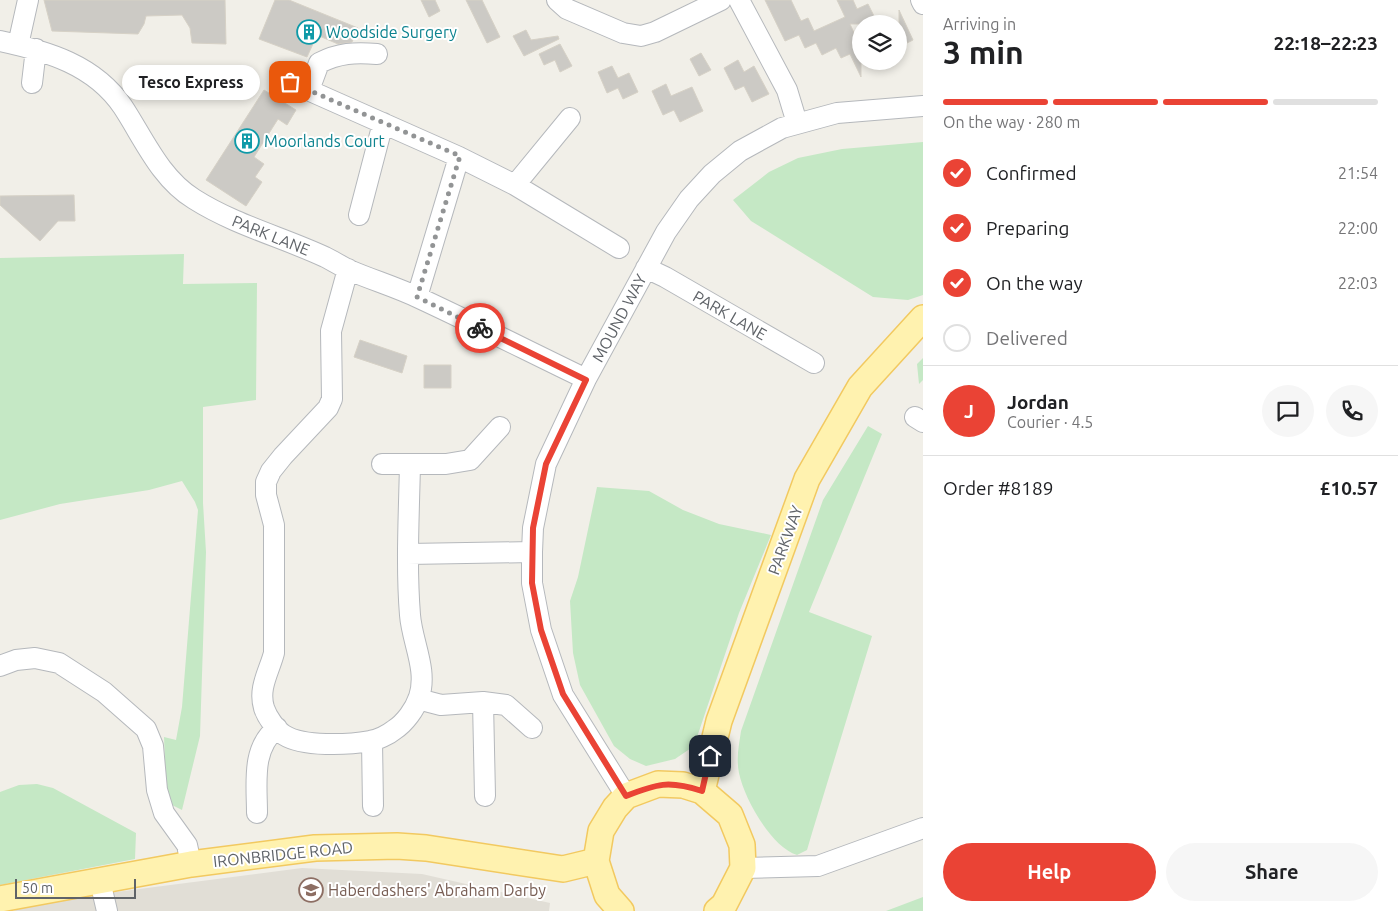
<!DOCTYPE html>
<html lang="en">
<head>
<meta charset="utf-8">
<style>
  body { margin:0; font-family:Ubuntu,sans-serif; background:#f6f6f6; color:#202124; height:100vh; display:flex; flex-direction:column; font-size:19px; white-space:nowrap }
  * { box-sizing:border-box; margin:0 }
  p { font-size:16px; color:#757577 }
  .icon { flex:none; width:28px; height:28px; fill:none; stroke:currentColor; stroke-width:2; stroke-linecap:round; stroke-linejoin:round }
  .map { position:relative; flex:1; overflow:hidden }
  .side { display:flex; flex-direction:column; background:#fff; width:475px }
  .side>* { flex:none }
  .fabs { position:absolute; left:852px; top:15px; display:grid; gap:10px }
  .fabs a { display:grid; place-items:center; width:55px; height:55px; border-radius:50%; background:#fff; box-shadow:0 2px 8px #0003; font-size:25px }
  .scale { position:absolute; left:15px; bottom:12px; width:121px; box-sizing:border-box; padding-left:5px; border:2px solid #5f6368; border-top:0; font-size:14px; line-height:18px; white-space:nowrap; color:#5f6368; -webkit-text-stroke:4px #fff; paint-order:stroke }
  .pin { position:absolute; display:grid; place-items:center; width:42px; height:42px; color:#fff; margin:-21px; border-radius:10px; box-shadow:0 2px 8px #0006 }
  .courier { position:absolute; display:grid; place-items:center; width:50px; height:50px; margin:-25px; border:4px solid #ea4335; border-radius:50%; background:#fff; color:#222; box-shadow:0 1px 6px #0007 }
  .bubble { position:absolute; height:35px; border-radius:18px; background:#fff; box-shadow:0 2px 8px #0003; font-size:16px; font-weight:700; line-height:35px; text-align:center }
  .head em { font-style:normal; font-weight:700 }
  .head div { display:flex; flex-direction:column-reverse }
  .head { display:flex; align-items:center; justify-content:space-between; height:85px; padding:0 20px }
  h1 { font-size:32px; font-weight:700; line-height:38px }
  .bar { display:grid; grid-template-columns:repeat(4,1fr); gap:8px 5px; align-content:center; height:60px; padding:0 20px }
  .bar i { height:6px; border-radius:4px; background:#e0e0e0 }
  .bar .active { background:#ea4335 }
  .bar p { grid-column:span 4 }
  .line { display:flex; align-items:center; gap:12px; padding:0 20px; border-top:1px solid #e0e0e0 }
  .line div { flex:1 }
  .round { display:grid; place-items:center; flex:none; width:52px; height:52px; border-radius:26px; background:#f6f6f6 }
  ol { padding:0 20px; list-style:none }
  li { display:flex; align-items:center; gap:15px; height:55px }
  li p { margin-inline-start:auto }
  li .icon { padding:5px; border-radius:50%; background:#ea4335; color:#fff; stroke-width:4 }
  li:last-child { color:#757577 }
  li i { width:28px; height:28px; border:2px solid #e0e0e0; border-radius:50% }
  .cta { display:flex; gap:10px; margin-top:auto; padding:10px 20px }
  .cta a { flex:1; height:58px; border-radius:30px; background:#ea4335; color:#fff; font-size:20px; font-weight:700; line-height:58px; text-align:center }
  .cta a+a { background:#f6f6f6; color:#202124 }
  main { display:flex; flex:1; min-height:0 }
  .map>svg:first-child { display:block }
</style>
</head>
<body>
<main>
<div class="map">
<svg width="923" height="911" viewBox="0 0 923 911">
  <rect width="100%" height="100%" fill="#f1efe8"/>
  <path fill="#e1ded6" d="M302,868L422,874L550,903L549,911H13L46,901Z"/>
  <path fill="#c5e8c5" d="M923,142V295L908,300L873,297L751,221L733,200L769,172L798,158L842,149Z
    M184,254L183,284L257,283L256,400L203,407V503L206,552L200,736L182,810L172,805L166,787L164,737L176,740L182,707L198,510L195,502L182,481L149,490L60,504L0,520V258Z
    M923,358V380L919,384L917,364Z
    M868,426L882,434L809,612L872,636L812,833L807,850L797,855C771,847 744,798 739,773C736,758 739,745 741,731L823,500Z
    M597,487L649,491L683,510L719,524L771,535L739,613L694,746L675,759L646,766L630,759L614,746L580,685L573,653L570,601L578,577Z
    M37,784L53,788L136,833L135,859L0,885V792L19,785Z
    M923,897V911H886Z"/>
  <path fill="#cccac5" stroke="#d6d1c6" d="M44,0H225L226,44L192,43L190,28L182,15L146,16L144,24L138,34L52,31Z
    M275,0H289L358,28L352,42L338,44L317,35L307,57L259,39Z
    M421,0H435L440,11L429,17Z
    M466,0H482L500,37L487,43Z
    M765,0H791L801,21L808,18L814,31L845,17L837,0H853L857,9L868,4L878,24H850L861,48V77L850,54L841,58L836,48L822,55L816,43L805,48L799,35L785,41Z
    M899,10L913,40L899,47Z
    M526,30L531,40L558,36L559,39L524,56L513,36Z
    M560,44L572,66L560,72L555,60L544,65L539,54Z
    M701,53L711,70L699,76L690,59Z
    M738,60L744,72L754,66L769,94L752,102L744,86L735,90L724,68Z
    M612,66L618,78L629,73L638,92L623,99L618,88L607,93L598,72Z
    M666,84L671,96L692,87L703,111L680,122L674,110L663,115L652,91Z
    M264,90L296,110L287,125L278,119L254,157L264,164L255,177L262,182L246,206L206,180Z
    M74,195L75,221H58L40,241L0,205V196Z
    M360,340L407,356L402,373L354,357Z
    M424,365H451V388H424Z"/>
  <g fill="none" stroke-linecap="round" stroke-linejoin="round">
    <g stroke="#b5b8bc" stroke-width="22">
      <path id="minor" d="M557,0L567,9L623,33L641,36L655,32L721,0
        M739,0L787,90L797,123
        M921,0L923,4
        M0,41C47,51 95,65 123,107C144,139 160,178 194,199C235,225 282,237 325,257C333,261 341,266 349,270C372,280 396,287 419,298C475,324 530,352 586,379
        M18,45L28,0
        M290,82L459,157L515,185L619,248
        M32,83L36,49
        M309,90L319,63C339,53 355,52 377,54
        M515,185L570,118
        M359,215L383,123
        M646,268L665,277L814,363
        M348,269L331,331L332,399L328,408L283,456L271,471L266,482V495L274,525V653C269,672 258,688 264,708C267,717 276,730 284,735C303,747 348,745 370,741C377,740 388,735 394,730C405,723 415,709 419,697C428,670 412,642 410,615C406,565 409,514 410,464
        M417,297L459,157
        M915,417L923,422
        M382,464H446L470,460L500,427
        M408,554L532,552
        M0,666L16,660L35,658L59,663L104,692L146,729L153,746L157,790L164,813L187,845L191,864
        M418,699L441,705L483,702L506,705L532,728
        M483,702L485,796
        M372,741L373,806
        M626,796L563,695L541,630L532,583V552L533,528L546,464L586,379L666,232L689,199L712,174L740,151L782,128L837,113L923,106
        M257,813C257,784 251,748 277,728
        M743,868L818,866L923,828
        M100,881L107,911"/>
    </g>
    <g stroke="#f2c960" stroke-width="28">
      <path id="major" d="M702,791L719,721L807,479L860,387L923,318
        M0,899L191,864L315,848L397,846L426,848L563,869L596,861
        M621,911L607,895L596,861L601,831L615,808L626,796L658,784L683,785L702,791L730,815L742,845L743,868L724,905L717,911"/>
    </g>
    <use href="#minor" stroke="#fff" stroke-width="20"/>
    <use href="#major" stroke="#fff2af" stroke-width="25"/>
  </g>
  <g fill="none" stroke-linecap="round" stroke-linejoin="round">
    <path stroke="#929495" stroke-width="5" stroke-dasharray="0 9" d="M290,82L460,156L417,297L480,328"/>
    <path stroke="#ea4335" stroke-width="6" d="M480,328L586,380L546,464L533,528L532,583L541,630L563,694L626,796C657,784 668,780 702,791L710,756"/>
  </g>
  <defs>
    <g id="building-ring" transform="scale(1.25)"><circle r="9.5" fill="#fff" stroke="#0f9aa8" stroke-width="1.5"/><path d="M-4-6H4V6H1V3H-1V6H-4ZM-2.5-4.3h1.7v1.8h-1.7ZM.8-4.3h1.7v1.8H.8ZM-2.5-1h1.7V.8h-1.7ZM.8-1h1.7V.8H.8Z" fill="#0f9aa8"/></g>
    <g id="school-ring" transform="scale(1.25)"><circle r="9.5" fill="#fff" stroke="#8d6e63" stroke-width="1.5"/><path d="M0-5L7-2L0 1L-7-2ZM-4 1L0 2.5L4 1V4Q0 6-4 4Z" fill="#8d6e63"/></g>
  </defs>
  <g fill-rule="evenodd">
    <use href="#building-ring" x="309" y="32"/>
    <use href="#building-ring" x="247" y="141"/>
    <use href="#school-ring" x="311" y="890"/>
  </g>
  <g text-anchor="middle" stroke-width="4" stroke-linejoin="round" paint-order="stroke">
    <g font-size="16" fill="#0d838f" stroke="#fff" text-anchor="start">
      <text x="326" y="38">Woodside Surgery</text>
      <text x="264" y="147">Moorlands Court</text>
    </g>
    <g font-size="16" fill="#5f6368" stroke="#fff">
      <text transform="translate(271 235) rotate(22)" y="6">PARK LANE</text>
      <text transform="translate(730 315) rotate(30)" y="6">PARK LANE</text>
      <text transform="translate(619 318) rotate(-62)" y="6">MOUND WAY</text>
      <text transform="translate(785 540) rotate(-70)" y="6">PARKWAY</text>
      <text transform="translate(283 854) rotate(-6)" y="6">IRONBRIDGE ROAD</text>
    </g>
    <g font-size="16" fill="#785e54" stroke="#fff" text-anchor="start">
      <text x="328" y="896">Haberdashers' Abraham Darby</text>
    </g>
  </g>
</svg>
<div class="fabs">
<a><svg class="icon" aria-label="layers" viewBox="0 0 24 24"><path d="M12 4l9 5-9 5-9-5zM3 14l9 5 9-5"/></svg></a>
</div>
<div class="scale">50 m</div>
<div class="pin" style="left:290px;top:82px;background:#ea580c"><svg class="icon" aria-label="bag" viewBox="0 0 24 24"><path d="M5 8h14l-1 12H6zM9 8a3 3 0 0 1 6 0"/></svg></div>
<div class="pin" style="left:710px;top:756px;background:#1f2937"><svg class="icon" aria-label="home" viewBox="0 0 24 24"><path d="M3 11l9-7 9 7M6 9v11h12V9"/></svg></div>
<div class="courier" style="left:480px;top:328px"><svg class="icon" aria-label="bike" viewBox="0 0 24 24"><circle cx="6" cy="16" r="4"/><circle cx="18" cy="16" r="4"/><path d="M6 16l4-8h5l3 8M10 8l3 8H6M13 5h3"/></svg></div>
<div class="bubble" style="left:122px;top:65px;width:138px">Tesco Express</div>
</div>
<section class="side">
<div class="head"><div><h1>3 min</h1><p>Arriving in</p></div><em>22:18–22:23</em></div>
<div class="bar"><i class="active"></i><i class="active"></i><i class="active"></i><i></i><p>On the way · 280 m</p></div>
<ol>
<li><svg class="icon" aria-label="check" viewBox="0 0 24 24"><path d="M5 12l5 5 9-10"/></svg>Confirmed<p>21:54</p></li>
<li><svg class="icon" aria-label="check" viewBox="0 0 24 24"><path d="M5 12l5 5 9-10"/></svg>Preparing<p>22:00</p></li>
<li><svg class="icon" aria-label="check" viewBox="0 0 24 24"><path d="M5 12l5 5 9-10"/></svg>On the way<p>22:03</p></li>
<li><i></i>Delivered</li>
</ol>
<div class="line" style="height:90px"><b class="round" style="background:#ea4335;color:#fff">J</b><div><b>Jordan</b><p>Courier · 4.5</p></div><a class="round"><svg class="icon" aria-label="chat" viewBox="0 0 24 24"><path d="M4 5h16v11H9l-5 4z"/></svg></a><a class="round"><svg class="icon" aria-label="phone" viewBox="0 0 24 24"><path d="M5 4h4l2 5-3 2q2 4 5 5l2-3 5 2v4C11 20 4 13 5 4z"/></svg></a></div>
<div class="line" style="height:65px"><div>Order #8189</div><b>£10.57</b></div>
<div class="cta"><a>Help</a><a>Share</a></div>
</section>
</main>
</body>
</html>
